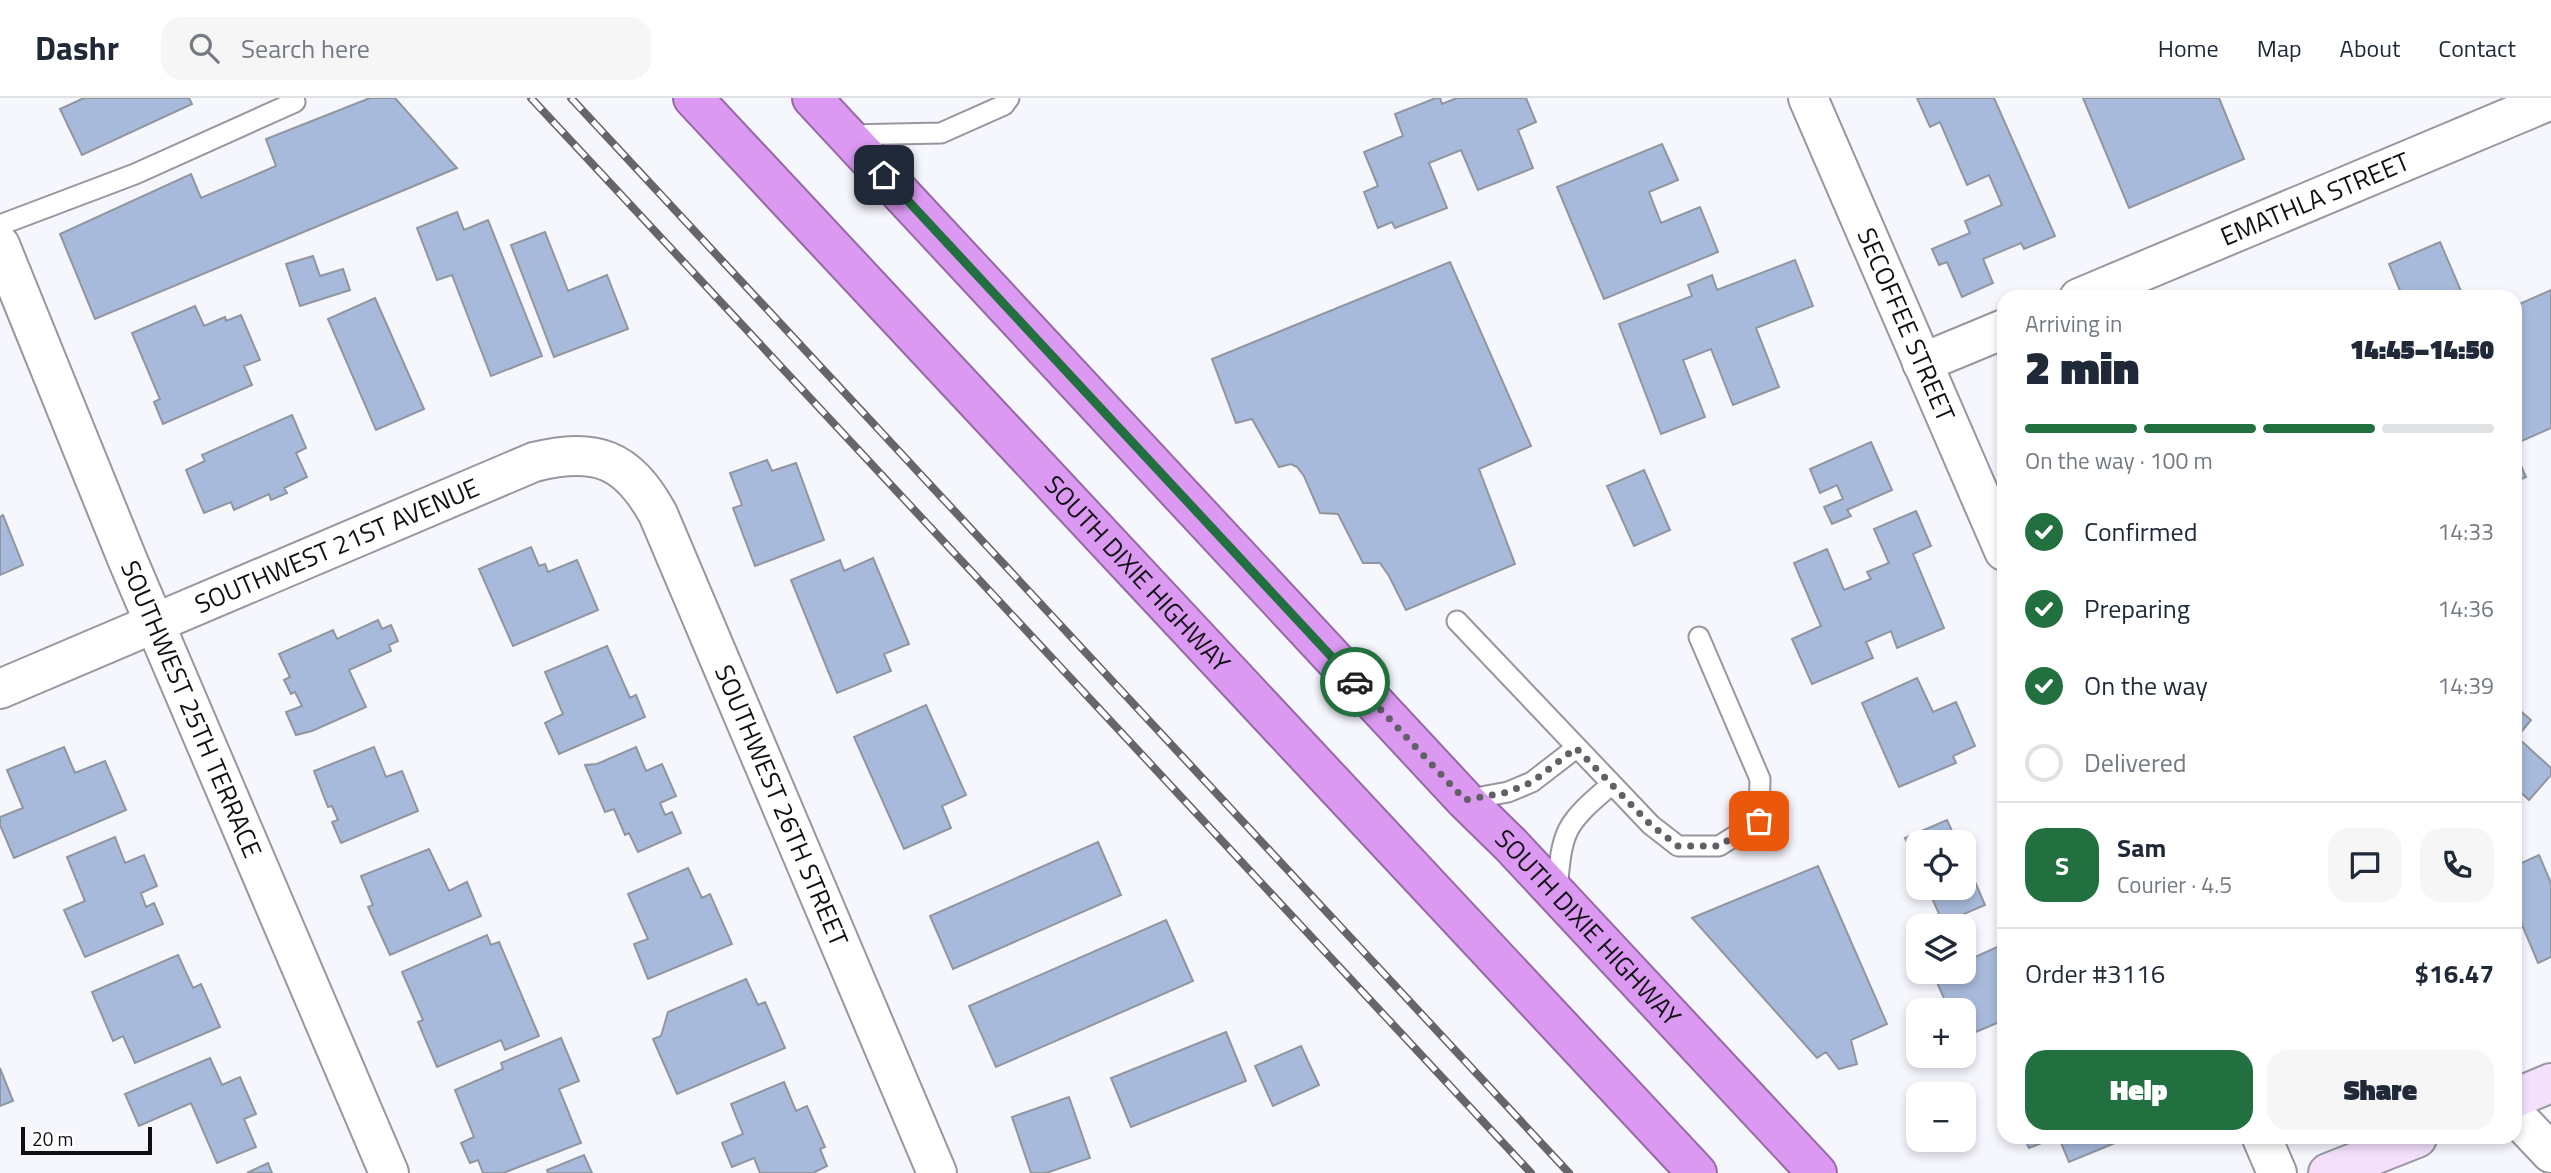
<!DOCTYPE html>
<html lang="en">
<head>
<meta charset="utf-8">
<style>
  body { margin:0; font-family:"Titillium Web",sans-serif; background:#f6f6f7; color:#1f2937; height:100vh; display:flex; flex-direction:column; font-size:26px; white-space:nowrap }
  * { box-sizing:border-box; margin:0 }
  p { font-size:23px; color:#747a83 }
  .icon { flex:none; width:38px; height:38px; fill:none; stroke:currentColor; stroke-width:2; stroke-linecap:round; stroke-linejoin:round }
  .map { position:relative; flex:1; overflow:hidden }
  .panel { position:absolute; left:1997px; top:192px; width:525px; height:854px; display:flex; flex-direction:column; background:#fff; border-radius:21px; box-shadow:0 4px 10px #0003 }
  .panel>* { flex:none }
  .fabs { position:absolute; left:1906px; top:732px; display:grid; gap:14px }
  .fabs a { display:grid; place-items:center; width:70px; height:70px; border-radius:14px; background:#fff; box-shadow:0 4px 10px #0003; font-size:35px }
  .scale { position:absolute; left:21px; bottom:18px; width:131px; box-sizing:border-box; padding-left:7px; border:4px solid #101014; border-top:0; font-size:19px; line-height:24px; white-space:nowrap; color:#101014; -webkit-text-stroke:5px #fff; paint-order:stroke }
  .pin { position:absolute; display:grid; place-items:center; width:60px; height:60px; color:#fff; margin:-30px; border-radius:14px; box-shadow:0 4px 10px #0006 }
  .courier { position:absolute; display:grid; place-items:center; width:70px; height:70px; margin:-35px; border:5px solid #22703f; border-radius:50%; background:#fff; color:#222; box-shadow:0 2px 9px #0007 }
  .summary em { font-style:normal; font-weight:800 }
  .summary div { display:flex; flex-direction:column-reverse }
  .summary { display:flex; align-items:center; justify-content:space-between; height:119px; padding:0 28px }
  h1 { font-size:46px; font-weight:800; line-height:52px }
  .bar { display:grid; grid-template-columns:repeat(4,1fr); gap:10px 7px; align-content:center; height:84px; padding:0 28px }
  .bar i { height:9px; border-radius:5px; background:#e0e1e3 }
  .bar .current { background:#22703f }
  .bar p { grid-column:span 4 }
  .line { display:flex; align-items:center; gap:18px; padding:0 28px; border-top:2px solid #e0e1e3 }
  .line div { flex:1 }
  .round { display:grid; place-items:center; flex:none; width:74px; height:74px; border-radius:21px; background:#f6f6f7 }
  ol { padding:0 28px; list-style:none }
  li { display:flex; align-items:center; gap:21px; height:77px }
  li p { margin-inline-start:auto }
  li .icon { padding:7px; border-radius:50%; background:#22703f; color:#fff; stroke-width:4 }
  li:last-child { color:#747a83 }
  li i { width:38px; height:38px; border:4px solid #e0e1e3; border-radius:50% }
  .primary-button { display:flex; gap:14px; margin-top:auto; padding:14px 28px }
  .primary-button a { flex:1; height:80px; border-radius:21px; background:#22703f; color:#fff; font-size:28px; font-weight:800; line-height:80px; text-align:center }
  .primary-button a+a { background:#f6f6f7; color:#1f2937 }
  header { display:flex; align-items:center; gap:42px; box-sizing:border-box; height:98px; padding:0 35px; background:#fff; border-bottom:2px solid #e0e1e3 }
  header strong { font-size:33px }
  nav { display:flex; gap:38px; margin-inline-start:auto; font-size:24px }
  .search { width:490px; height:63px; background:#f6f6f7; display:flex; align-items:center; gap:18px; box-sizing:border-box; padding:0 24px; border-radius:21px; color:#747a83; font-size:26px }
  .map>svg:first-child { display:block }
</style>
</head>
<body>
<header>
<strong>Dashr</strong>
<div class="search"><svg class="icon" aria-label="search" viewBox="0 0 24 24"><circle cx="10" cy="10" r="6"/><path d="M15 15l6 6"/></svg>Search here</div>
<nav><a>Home</a><a>Map</a><a>About</a><a>Contact</a></nav>
</header>
<div class="map">
<svg width="2551" height="1075" viewBox="0 0 2551 1075">
  <rect width="100%" height="100%" fill="#f6f6fd"/>
  <path fill="#a8badb" stroke="#9096a0" stroke-width="2" d="M84,0H189L192,6L82,57L60,11Z
    M370,0H395L457,70L95,221L60,136L191,76L201,100L276,68L266,41Z
    M1436,0H1440L1442,6L1457,0H1526L1536,24L1518,32L1533,70L1478,92L1461,52L1429,65L1447,110L1395,130L1392,124L1378,130L1364,94L1378,88L1364,54L1403,38L1395,16Z
    M1917,0H1994L2055,138L2024,151L2021,145L1983,161L1993,185L1962,199L1947,164L1939,167L1932,151L1970,135L1965,123L2002,107L1989,77L1967,87L1940,24L1930,29Z
    M2083,0H2219L2244,61L2129,110Z
    M1662,46L1678,82L1649,94L1661,125L1700,109L1718,154L1604,201L1557,89Z
    M457,114L464,132L488,122L542,258L491,278L452,177L437,182L417,130Z
    M545,134L568,193L607,177L628,231L554,259L511,147Z
    M2440,144L2464,200H2403L2389,166Z
    M313,158L320,178L343,171L350,192L300,208L286,166Z
    M1795,162L1813,208L1756,230L1779,289L1733,307L1711,251L1683,262L1705,319L1661,336L1619,226L1692,198L1688,187L1712,177L1717,192Z
    M1450,164L1531,348L1479,371L1515,466L1406,512L1389,478L1380,465H1363L1338,416L1320,415L1304,378L1297,369L1291,366L1279,369L1252,321L1236,325L1212,261Z
    M2551,192V330L2515,346V208Z
    M375,200L424,311L376,332L328,221Z
    M195,208L204,228L225,219L226,223L241,217L260,262L244,268L252,287L163,326L154,304L160,301L132,235Z
    M292,317L306,350L296,355L307,379L284,390L287,395L271,402L269,396L234,412L231,404L204,415L186,372L205,363L202,357Z
    M1871,344L1892,392L1847,412L1851,418L1832,426L1824,409L1843,401L1837,387L1820,395L1810,371Z
    M2515,354L2526,379L2515,384Z
    M767,362L772,373L796,365L824,442L755,468L733,410L742,407L730,375Z
    M1644,372L1670,432L1634,448L1607,388Z
    M1916,413L1931,448L1913,456L1944,530L1897,550L1891,533L1866,544L1873,560L1812,586L1792,541L1821,528L1794,465L1827,451L1844,492L1871,481L1867,474L1889,465L1874,431Z
    M3,417L23,467L0,477V419Z
    M531,449L539,468L545,466L548,474L577,462L598,512L513,548L479,471Z
    M873,460L909,546L884,556L891,573L837,595L791,482L840,462L844,473Z
    M378,522L382,531L391,527L398,543L389,547L391,553L349,572L366,609L312,633L296,637L286,614L302,608L295,594L291,596L284,582L290,579L279,556L333,532L337,541Z
    M607,548L630,600L636,597L645,619L559,656L545,625L563,616L545,574Z
    M1917,580L1933,614L1956,604L1975,648L1953,658L1956,665L1899,689L1862,605Z
    M926,607L966,697L942,708L951,730L904,751L854,639Z
    M2515,608L2531,622L2517,639L2551,670V677L2529,702L2515,689Z
    M64,649L75,675L105,663L126,712L14,760L0,727V719L23,710L7,672Z
    M374,649L386,679L402,673L418,713L341,745L332,724L338,722L332,708L328,709L314,673Z
    M636,649L646,673L662,666L676,698L660,705L665,717L672,714L681,735L638,754L629,735L625,737L614,711L605,714L585,667L597,666Z
    M1947,722L1957,744H1918V769L1905,740Z
    M115,739L125,765L144,757L157,788L141,795L146,809L154,805L163,826L85,859L64,812L85,803L67,759Z
    M1098,744L1121,797L953,871L930,818Z
    M429,751L449,793L467,784L481,818L390,857L368,809L373,807L361,778Z
    M2539,757L2551,785V859L2538,865L2515,810V768Z
    M1964,758L1985,807L1943,825L1927,789H1964Z
    M1818,768L1887,926L1851,942L1857,966L1839,971L1826,954L1817,960L1692,820Z
    M688,770L702,800L710,796L732,846L648,881L634,846L648,841L628,796Z
    M1166,822L1193,883L996,969L969,908Z
    M487,837L491,847L499,844L539,938L505,952L501,942L437,969L418,924L423,922L402,874Z
    M2004,846V922L1964,939V912H1949L1936,882L1948,877L1946,873H1964V864Z
    M178,857L193,890L201,886L220,929L135,965L123,938L113,943L92,894Z
    M746,881L758,907L765,904L785,950L677,996L653,941L661,938L668,914Z
    M1226,934L1246,983L1131,1029L1111,980Z
    M561,940L579,983L559,991L581,1045L503,1075H483L478,1062L470,1065L461,1045L474,1039L455,992L503,971L501,965Z
    M1301,948L1319,987L1273,1008L1255,968Z
    M210,960L222,987L240,979L256,1016L244,1021L256,1049L217,1065L191,1005L139,1028L125,996Z
    M0,970L13,1003L0,1008Z
    M784,984L796,1013L807,1008L825,1049L820,1051L827,1068L813,1075H760L754,1060L732,1069L722,1045L743,1036L731,1006Z
    M1069,999L1090,1060L1046,1075H1031L1012,1019Z
    M2024,1040H2054L2029,1050Z
    M2059,1040H2127L2069,1064Z
    M584,1057L592,1075H548L547,1072Z
    M268,1065L272,1075H247Z"/>
  <g fill="none" stroke-linecap="round" stroke-linejoin="round">
    <g stroke="#9796a1" stroke-width="23">
      <path id="lane" d="M848,37L941,35L1004,7L1009,0
        M0,127L135,76L295,4
        M1457,523L1651,727L1678,748H1719L1759,723L1760,681L1699,539
        M1465,702L1508,694L1532,684L1576,650
        M1557,794C1562,731 1564,727 1612,686"/>
    </g>
    <g stroke="#9796a1" stroke-width="42">
      <g id="street">
        <path id="s1" d="M1808,0L2004,453"/>
        <path id="s2" d="M0,147L128,463L389,1075"/>
        <path id="s3" d="M2079,200L2551,2"/>
        <path d="M1922,265L2004,231"/>
        <path id="s4" d="M0,591L534,364C596,349 627,360 658,416L937,1075"/>
        <path d="M2515,1017L2551,1055"/>
        <path d="M2262,1040L2277,1075"/>
      </g>
    </g>
    <g stroke="#9796a1" stroke-width="42">
      <path id="secondary" d="M2515,1000L2551,985
        M2328,1075L2417,1040"/>
    </g>
    <g stroke="#9469a4" stroke-width="42">
      <g id="highway">
        <path id="s5" d="M693,0L1697,1075"/>
        <path id="s6" d="M812,0L1465,702L1511,747L1817,1075"/>
      </g>
    </g>
    <use href="#lane" stroke="#fff" stroke-width="19"/>
    <use href="#street" stroke="#fff" stroke-width="38"/>
    <use href="#secondary" stroke="#f4e0fb" stroke-width="38"/>
    <use href="#highway" stroke="#db99f2" stroke-width="38"/>
    <g stroke="#65656a" stroke-width="8">
      <path id="rail" d="M531,0L1531,1075
        M571,0L1569,1075"/>
    </g>
    <use href="#rail" stroke="#fff" stroke-width="5" stroke-dasharray="16" stroke-linecap="butt"/>
  </g>
  <g fill="none" stroke-linecap="round" stroke-linejoin="round">
    <path stroke="#606066" stroke-width="7" stroke-dasharray="0 12.6" d="M1355,584L1465,702L1508,694L1532,684L1576,650L1651,727L1678,748H1719L1759,723"/>
    <path stroke="#22703f" stroke-width="9" d="M884,77L1355,584"/>
  </g>
  <g text-anchor="middle" stroke-width="5" stroke-linejoin="round" paint-order="stroke">
    <g font-size="26" fill="#101014" stroke="#fff">
      <text dy="9" stroke="none"><textPath href="#s3" startOffset="256">EMATHLA STREET</textPath></text>
      <text dy="9" stroke="none"><textPath href="#s1" startOffset="247">SECOFFEE STREET</textPath></text>
      <text dy="9" stroke="none"><textPath href="#s4" startOffset="366">SOUTHWEST 21ST AVENUE</textPath></text>
      <text dy="9" stroke="none"><textPath href="#s5" startOffset="651">SOUTH DIXIE HIGHWAY</textPath></text>
      <text dy="9" stroke="none"><textPath href="#s2" startOffset="502">SOUTHWEST 25TH TERRACE</textPath></text>
      <text dy="9" stroke="none"><textPath href="#s4" startOffset="1046">SOUTHWEST 26TH STREET</textPath></text>
      <text dy="9" stroke="none"><textPath href="#s6" startOffset="1136">SOUTH DIXIE HIGHWAY</textPath></text>
    </g>
  </g>
</svg>
<div class="fabs">
<a><svg class="icon" aria-label="locate" viewBox="0 0 24 24"><circle cx="12" cy="12" r="6"/><path d="M12 2v4M12 18v4M2 12h4M18 12h4"/></svg></a>
<a><svg class="icon" aria-label="layers" viewBox="0 0 24 24"><path d="M12 4l9 5-9 5-9-5zM3 14l9 5 9-5"/></svg></a>
<a>+</a>
<a>−</a>
</div>
<div class="scale">20 m</div>
<div class="pin" style="left:1759px;top:723px;background:#ea580c"><svg class="icon" aria-label="bag" viewBox="0 0 24 24"><path d="M5 8h14l-1 12H6zM9 8a3 3 0 0 1 6 0"/></svg></div>
<div class="pin" style="left:884px;top:77px;background:#1f2937"><svg class="icon" aria-label="home" viewBox="0 0 24 24"><path d="M3 11l9-7 9 7M6 9v11h12V9"/></svg></div>
<div class="courier" style="left:1355px;top:584px"><svg class="icon" aria-label="car" viewBox="0 0 24 24"><path d="M5 17H2v-5l4-1 3-4h7l3 4 3 1v5h-3M9 17h6M6 11h13"/><circle cx="7" cy="17" r="2"/><circle cx="17" cy="17" r="2"/></svg></div>
<section class="panel">
<div class="summary"><div><h1>2 min</h1><p>Arriving in</p></div><em>14:45–14:50</em></div>
<div class="bar"><i class="current"></i><i class="current"></i><i class="current"></i><i></i><p>On the way · 100 m</p></div>
<ol>
<li><svg class="icon" aria-label="check" viewBox="0 0 24 24"><path d="M5 12l5 5 9-10"/></svg>Confirmed<p>14:33</p></li>
<li><svg class="icon" aria-label="check" viewBox="0 0 24 24"><path d="M5 12l5 5 9-10"/></svg>Preparing<p>14:36</p></li>
<li><svg class="icon" aria-label="check" viewBox="0 0 24 24"><path d="M5 12l5 5 9-10"/></svg>On the way<p>14:39</p></li>
<li><i></i>Delivered</li>
</ol>
<div class="line" style="height:126px"><b class="round" style="background:#22703f;color:#fff">S</b><div><b>Sam</b><p>Courier · 4.5</p></div><a class="round"><svg class="icon" aria-label="chat" viewBox="0 0 24 24"><path d="M4 5h16v11H9l-5 4z"/></svg></a><a class="round"><svg class="icon" aria-label="phone" viewBox="0 0 24 24"><path d="M5 4h4l2 5-3 2q2 4 5 5l2-3 5 2v4C11 20 4 13 5 4z"/></svg></a></div>
<div class="line" style="height:91px"><div>Order #3116</div><b>$16.47</b></div>
<div class="primary-button"><a>Help</a><a>Share</a></div>
</section>
</div>
</body>
</html>
